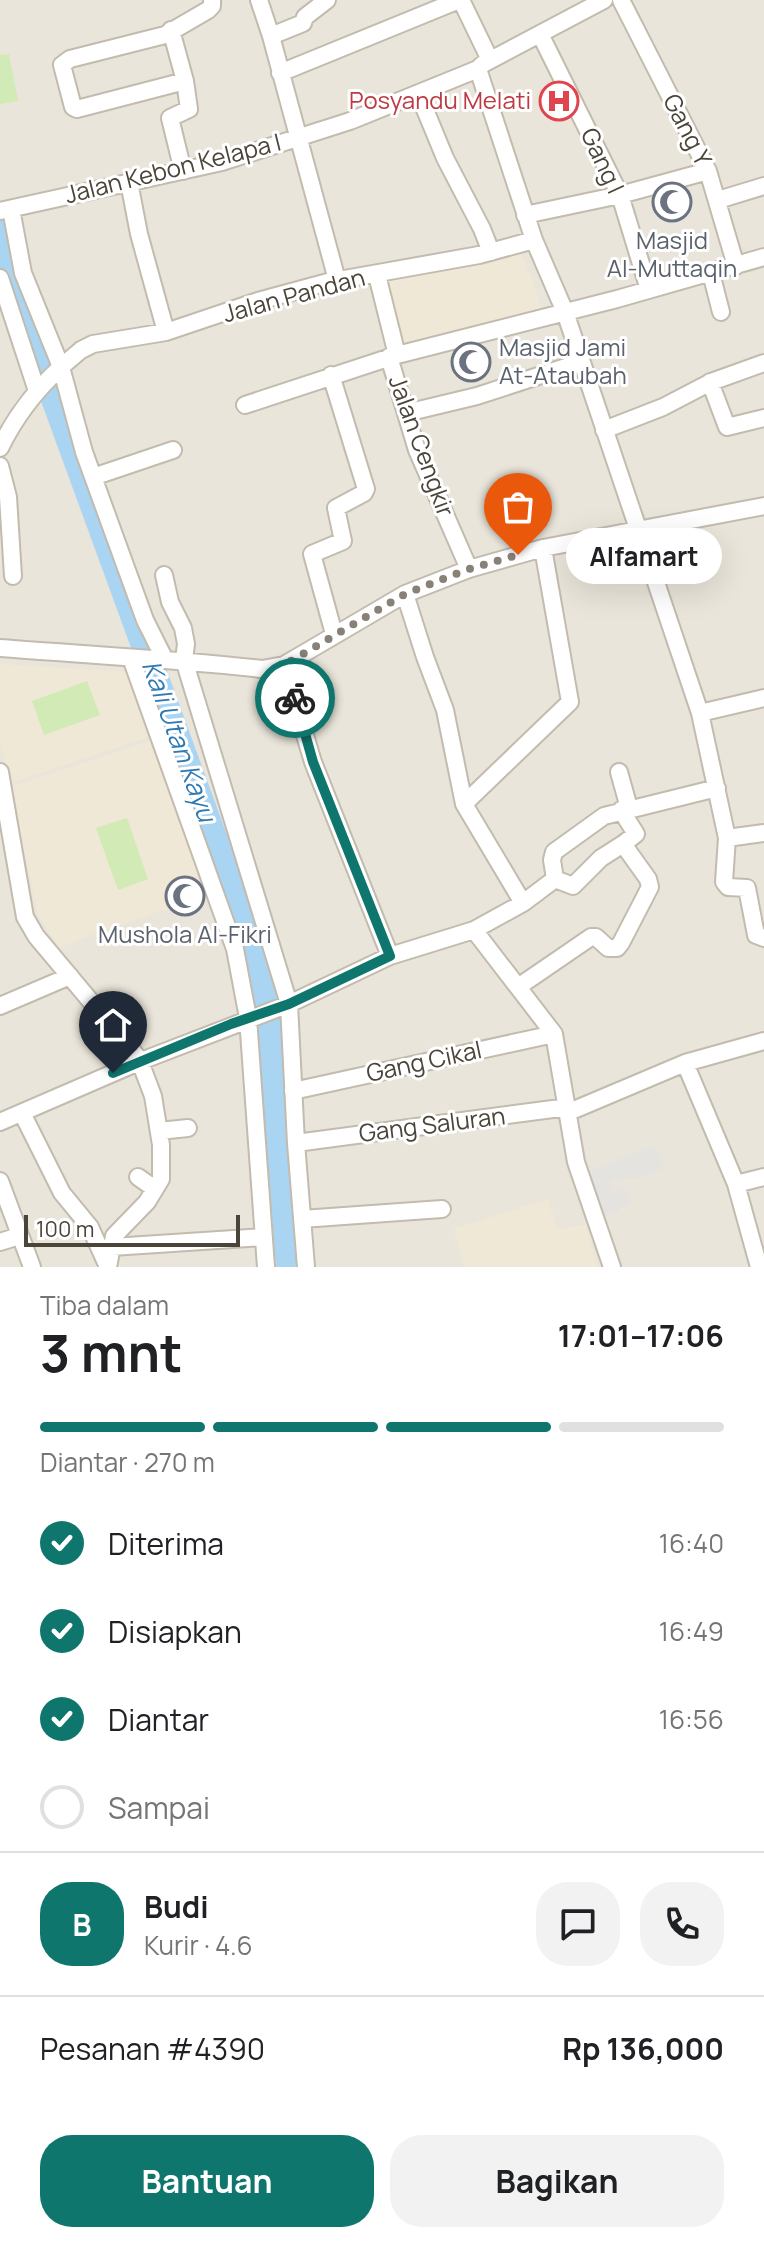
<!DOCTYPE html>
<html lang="id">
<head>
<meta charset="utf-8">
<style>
  body { margin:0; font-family:Manrope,sans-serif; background:#f2f2f2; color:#202124; height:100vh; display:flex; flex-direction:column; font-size:30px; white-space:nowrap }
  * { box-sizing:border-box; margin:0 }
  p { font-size:26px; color:#757577 }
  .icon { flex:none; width:44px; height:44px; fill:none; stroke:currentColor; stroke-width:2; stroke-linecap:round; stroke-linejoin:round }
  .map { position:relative; height:1267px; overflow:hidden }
  .details { display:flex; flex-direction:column; background:#fff; flex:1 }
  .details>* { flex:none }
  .scale { position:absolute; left:24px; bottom:20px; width:216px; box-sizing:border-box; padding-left:8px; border:4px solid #4b4439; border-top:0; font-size:22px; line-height:28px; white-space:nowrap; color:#4b4439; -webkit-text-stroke:6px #fff; paint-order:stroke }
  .pin { position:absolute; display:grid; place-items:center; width:68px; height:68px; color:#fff; margin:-82px -34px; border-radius:50% 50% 50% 0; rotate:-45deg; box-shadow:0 0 8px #0007 }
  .pin .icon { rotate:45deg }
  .courier { position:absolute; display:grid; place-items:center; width:80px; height:80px; margin:-40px; border:6px solid #0f766e; border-radius:50%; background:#fff; color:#222; box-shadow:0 2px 10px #0007 }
  .bubble { position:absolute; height:56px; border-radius:28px; background:#fff; box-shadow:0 8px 32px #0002; font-size:26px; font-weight:700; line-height:56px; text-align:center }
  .overview em { font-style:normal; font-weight:700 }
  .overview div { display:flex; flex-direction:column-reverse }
  .overview { display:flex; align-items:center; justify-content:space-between; height:136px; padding:0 40px }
  h1 { font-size:52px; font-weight:700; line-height:60px }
  .bar { display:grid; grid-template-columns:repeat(4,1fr); gap:12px 8px; align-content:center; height:96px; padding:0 40px }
  .bar i { height:10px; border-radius:6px; background:#e0e0e0 }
  .bar .selected { background:#0f766e }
  .bar p { grid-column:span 4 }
  .line { display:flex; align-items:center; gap:20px; padding:0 40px; border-top:2px solid #e0e0e0 }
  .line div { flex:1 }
  .round { display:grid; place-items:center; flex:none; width:84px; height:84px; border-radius:32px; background:#f2f2f2 }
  ol { padding:0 40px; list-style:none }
  li { display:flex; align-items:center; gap:24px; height:88px }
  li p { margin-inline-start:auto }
  li .icon { padding:8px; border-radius:50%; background:#0f766e; color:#fff; stroke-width:4 }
  li:last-child { color:#757577 }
  li i { width:44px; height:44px; border:4px solid #e0e0e0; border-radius:50% }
  .primary-button { display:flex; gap:16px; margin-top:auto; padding:16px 40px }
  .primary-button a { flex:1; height:92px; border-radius:32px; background:#0f766e; color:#fff; font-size:32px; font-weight:700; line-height:92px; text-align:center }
  .primary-button a+a { background:#f2f2f2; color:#202124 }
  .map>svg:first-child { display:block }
</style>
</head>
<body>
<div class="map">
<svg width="764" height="1267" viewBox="0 0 764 1267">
  <rect width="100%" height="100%" fill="#f6f3ec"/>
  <path fill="#eae5da" d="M0,0H764V1267H0Z"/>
  <path fill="#efe8d6" d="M518,247L532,279L542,311L396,345L379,280Z
    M0,664L129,672L148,737L9,784L0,739Z
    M150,741L199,879L202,909L160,911L59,947L39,917L10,787Z
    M547,1199L558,1230L585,1224L598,1267H465L454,1229Z"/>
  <path fill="#d2eab5" d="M9,54L18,101L0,104V55Z
    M87,681L100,715L44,735L32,701Z
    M127,818L148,879L118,890L96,828Z"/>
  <path fill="#e5e3e0" d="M655,1145L665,1169L634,1179L628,1177L610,1182L612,1191L623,1188L626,1190L630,1205L619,1208V1211L602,1218L586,1172Z"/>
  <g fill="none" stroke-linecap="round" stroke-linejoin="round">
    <path stroke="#a9d4f2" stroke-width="26" d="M0,230L30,333L254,947L270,1032L289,1267"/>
    <g stroke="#c2bbae" stroke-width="20">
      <path id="minor" d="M259,0L271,36L337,280
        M461,0L490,60
        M621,0L708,171L736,266
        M171,30L185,81L189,109L170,118L183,171
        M540,34L620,195L649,290
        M271,36L303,23L305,17L327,0
        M478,69L534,240L565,312L700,713L727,838L724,882L728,887L747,888L756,935L764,938
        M280,73L459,0
        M185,81L77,109L73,107L62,65L70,59L165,35L208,10L212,6V0
        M419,95L445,158L482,229L491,252
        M129,182L139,234L166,332
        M718,200L764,186
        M11,209L23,273L61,367L84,452L145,620L164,658
        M0,211L222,162L350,121L478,69L483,64L604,0
        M525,215L620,195L708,171
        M711,273L721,312
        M377,275L397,355
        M0,278L37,391
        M389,357L417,450L469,569
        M61,367L81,350L93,344L166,332L258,301L328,282L479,255L534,240
        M331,375L366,489L364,493L336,508L343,541L312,554L334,634
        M710,382L727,427L764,418
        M245,405L397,355L617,299L764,257
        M406,413L477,396L581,362
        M604,430L663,407L711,382L764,363
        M0,448C15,417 35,391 60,368
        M0,466L8,497L13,576
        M93,477L173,450
        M164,575L170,602L183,628L186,644L184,660L289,1004L296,1143L306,1267
        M405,594L425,657L445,710L464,804L523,903
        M0,648C88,655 175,659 262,669L284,665L405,594L469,569L543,548L764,506
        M131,658L235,949L248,1018L266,1267
        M284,665L313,762L390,956
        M700,713L764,698
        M0,772L25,917L36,936L139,1059L153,1096L161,1145V1179L147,1202L114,1236L108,1267
        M619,772L629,808
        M464,804L570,702L543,548
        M727,838L764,833
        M555,879L573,886L601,858L623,844
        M474,930L554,1034L576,1162L612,1267
        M518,987L591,937H596L608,948H617L621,943L650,887L648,879L623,844L636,834L621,810
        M0,1006L70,976
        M685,1063L736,1184L759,1267
        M293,1091L554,1034
        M569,1112L685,1063L764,1041
        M22,1113L62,1193L90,1227L108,1267
        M0,1122L141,1061L289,1004L390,956L474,930L523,903L555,879L552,860L554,852L604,816L717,788
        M159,1131L188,1128
        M296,1143L568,1107
        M138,1177L155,1189
        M0,1181L32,1267
        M736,1184L764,1177
        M302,1219L442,1209
        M0,1242L19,1236
        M112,1247L264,1237"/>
    </g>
    <use href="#minor" stroke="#fff" stroke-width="16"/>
  </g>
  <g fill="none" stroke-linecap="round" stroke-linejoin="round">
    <path stroke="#878178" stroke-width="8" stroke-dasharray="0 14.4" d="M295,698L284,665L405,594L469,569L518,555"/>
    <path stroke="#0f766e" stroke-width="10" d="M113,1073L231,1024L289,1004L390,956L313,762L295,698"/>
  </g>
  <defs>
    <g id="hospital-ring" transform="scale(2)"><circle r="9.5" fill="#fff" stroke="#e0444e" stroke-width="1.5"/><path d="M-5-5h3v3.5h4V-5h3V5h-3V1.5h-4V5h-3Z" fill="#e0444e"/></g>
    <g id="mosque-ring" transform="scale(2)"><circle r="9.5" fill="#fff" stroke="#6b7280" stroke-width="1.5"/><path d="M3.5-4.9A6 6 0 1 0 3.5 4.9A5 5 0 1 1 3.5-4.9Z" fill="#6b7280"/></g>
  </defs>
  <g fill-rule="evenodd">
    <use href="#hospital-ring" x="559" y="101"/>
    <use href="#mosque-ring" x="672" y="202"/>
    <use href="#mosque-ring" x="471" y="362"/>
    <use href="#mosque-ring" x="185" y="896"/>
  </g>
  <g text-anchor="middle" stroke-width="6" stroke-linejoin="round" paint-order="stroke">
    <g font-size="24" fill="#be3a42" stroke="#fff" text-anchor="end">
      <text x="531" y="109">Posyandu Melati</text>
    </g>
    <g font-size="24" fill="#4b4439" stroke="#fff">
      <text transform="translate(687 130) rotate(63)" y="8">Gang Y</text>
      <text transform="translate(602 161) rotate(65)" y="8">Gang I</text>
      <text transform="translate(173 169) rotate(-14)" y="8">Jalan Kebon Kelapa I</text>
      <text transform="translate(294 296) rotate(-15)" y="8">Jalan Pandan</text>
      <text transform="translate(421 446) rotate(70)" y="8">Jalan Cengkir</text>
      <text transform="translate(424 1062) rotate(-12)" y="8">Gang Cikal</text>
      <text transform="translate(432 1125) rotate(-7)" y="8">Gang Saluran</text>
    </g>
    <g font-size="24" fill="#5b616d" stroke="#fff">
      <text x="672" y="249">Masjid<tspan x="672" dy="28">Al-Muttaqin</tspan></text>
      <text x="499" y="356" text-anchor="start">Masjid Jami<tspan x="499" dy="28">At-Ataubah</tspan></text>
      <text x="185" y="943">Mushola Al-Fikri</text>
    </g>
    <g font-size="26" font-style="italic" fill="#2e7ab2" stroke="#fff">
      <text transform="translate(179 741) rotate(70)" y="9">Kali Utan Kayu</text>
    </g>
  </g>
</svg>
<div class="scale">100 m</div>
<div class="pin" style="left:518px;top:555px;background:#ea580c"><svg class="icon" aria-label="bag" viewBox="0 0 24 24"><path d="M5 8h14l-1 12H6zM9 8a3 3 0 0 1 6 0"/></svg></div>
<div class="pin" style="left:113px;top:1073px;background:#1f2937"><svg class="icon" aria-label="home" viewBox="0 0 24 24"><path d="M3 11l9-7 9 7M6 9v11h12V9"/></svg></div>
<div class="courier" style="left:295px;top:698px"><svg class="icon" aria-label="bike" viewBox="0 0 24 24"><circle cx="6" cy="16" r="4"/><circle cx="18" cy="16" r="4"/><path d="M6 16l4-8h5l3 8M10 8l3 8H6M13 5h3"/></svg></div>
<div class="bubble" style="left:566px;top:528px;width:156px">Alfamart</div>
</div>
<section class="details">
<div class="overview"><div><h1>3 mnt</h1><p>Tiba dalam</p></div><em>17:01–17:06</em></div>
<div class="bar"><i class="selected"></i><i class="selected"></i><i class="selected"></i><i></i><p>Diantar · 270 m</p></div>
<ol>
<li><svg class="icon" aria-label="check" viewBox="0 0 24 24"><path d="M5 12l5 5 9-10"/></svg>Diterima<p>16:40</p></li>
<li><svg class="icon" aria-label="check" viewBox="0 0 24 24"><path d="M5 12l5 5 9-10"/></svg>Disiapkan<p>16:49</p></li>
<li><svg class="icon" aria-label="check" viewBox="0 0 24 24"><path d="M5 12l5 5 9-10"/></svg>Diantar<p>16:56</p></li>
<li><i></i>Sampai</li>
</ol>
<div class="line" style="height:144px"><b class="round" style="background:#0f766e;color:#fff">B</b><div><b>Budi</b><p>Kurir · 4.6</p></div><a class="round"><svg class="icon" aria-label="chat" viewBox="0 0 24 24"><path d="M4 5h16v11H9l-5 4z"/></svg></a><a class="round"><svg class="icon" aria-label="phone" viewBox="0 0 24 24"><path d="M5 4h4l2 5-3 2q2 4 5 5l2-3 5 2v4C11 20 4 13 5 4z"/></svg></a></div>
<div class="line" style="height:104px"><div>Pesanan #4390</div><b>Rp 136,000</b></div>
<div class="primary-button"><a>Bantuan</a><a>Bagikan</a></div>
</section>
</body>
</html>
